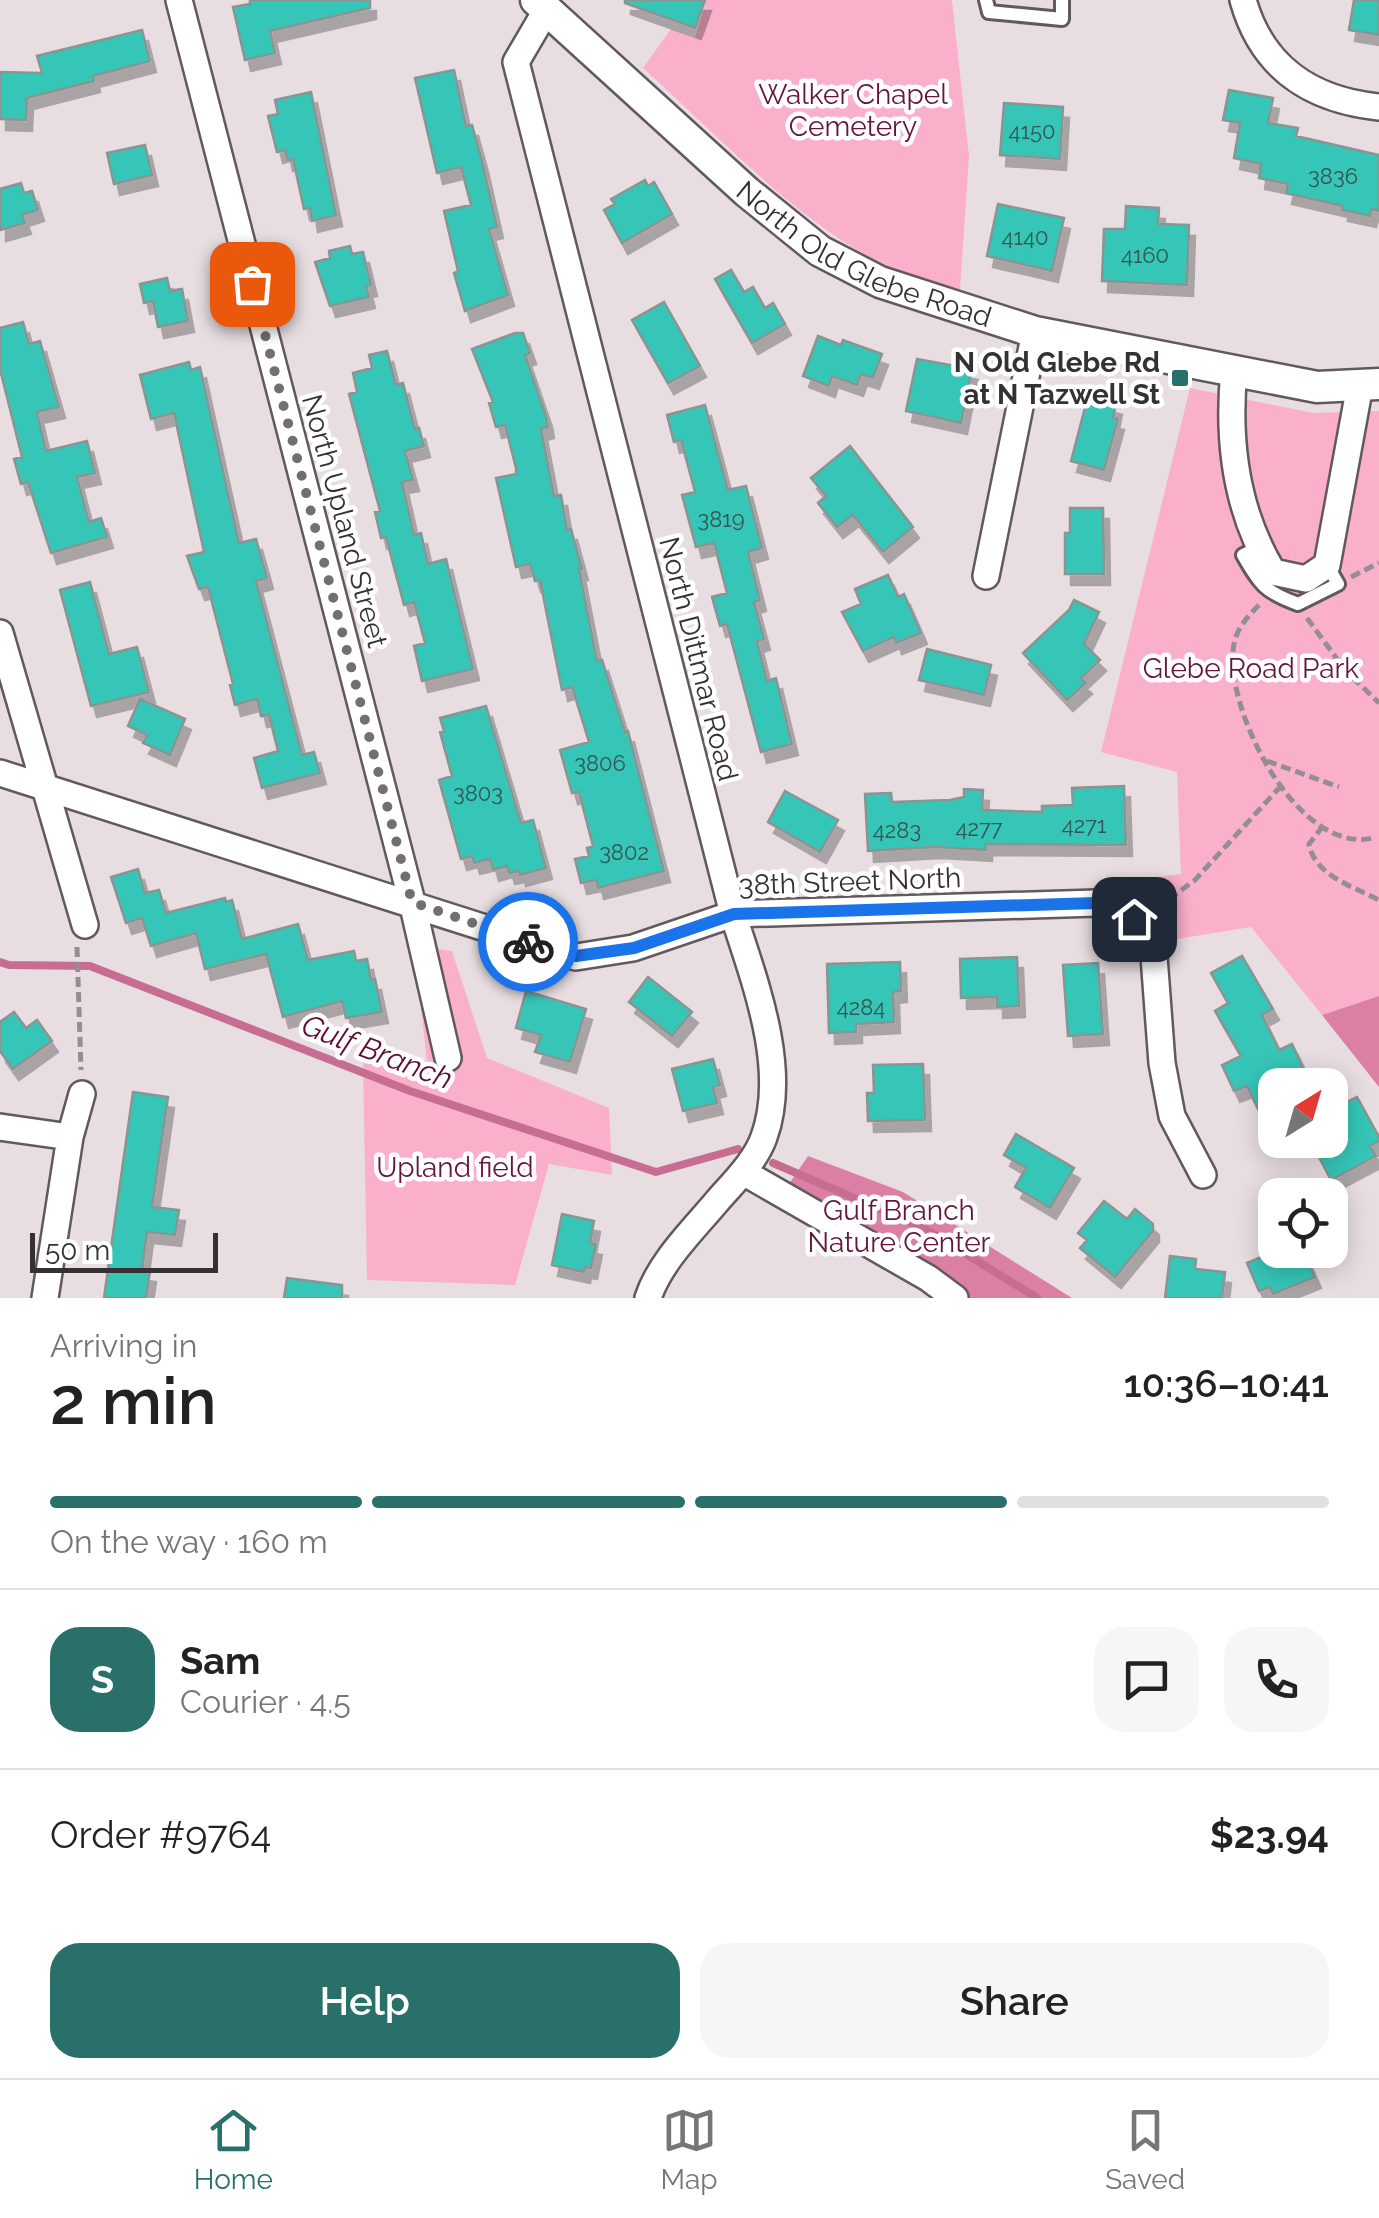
<!DOCTYPE html>
<html lang="en">
<head>
<meta charset="utf-8">
<style>
  body { margin:0; font-family:Raleway,sans-serif; background:#f6f6f6; color:#222; height:100vh; display:flex; flex-direction:column; font-size:38px; white-space:nowrap }
  * { box-sizing:border-box; margin:0 }
  p { font-size:32px; color:#767676 }
  .icon { flex:none; width:55px; height:55px; fill:none; stroke:currentColor; stroke-width:2; stroke-linecap:round; stroke-linejoin:round }
  .map { position:relative; height:1298px; overflow:hidden }
  .drawer { display:flex; flex-direction:column; background:#fff; flex:1 }
  .drawer>* { flex:none }
  .needle { width:65px; rotate:37deg }
  .fabs { position:absolute; left:1258px; top:1068px; display:grid; gap:20px }
  .fabs a { display:grid; place-items:center; width:90px; height:90px; border-radius:20px; background:#fff; box-shadow:0 5px 25px #0003; font-size:50px }
  .scale { position:absolute; left:30px; bottom:25px; width:188px; box-sizing:border-box; padding-left:10px; border:5px solid #353132; border-top:0; font-size:28px; line-height:35px; white-space:nowrap; color:#353132; -webkit-text-stroke:8px #fff; paint-order:stroke }
  .pin { position:absolute; display:grid; place-items:center; width:85px; height:85px; color:#fff; margin:-42px; border-radius:20px; box-shadow:0 5px 15px #0006 }
  .courier { position:absolute; display:grid; place-items:center; width:100px; height:100px; margin:-50px; border:8px solid #1a73e8; border-radius:50%; background:#fff; color:#222; box-shadow:0 2px 12px #0007 }
  .summary em { font-style:normal; font-weight:600 }
  .summary div { display:flex; flex-direction:column-reverse }
  .summary { display:flex; align-items:center; justify-content:space-between; height:170px; padding:0 50px }
  h1 { font-size:65px; font-weight:600; line-height:75px }
  .bar { display:grid; grid-template-columns:repeat(4,1fr); gap:15px 10px; align-content:center; height:120px; padding:0 50px }
  .bar i { height:12px; border-radius:8px; background:#e0e0e0 }
  .bar .selected { background:#287069 }
  .bar p { grid-column:span 4 }
  .line { display:flex; align-items:center; gap:25px; padding:0 50px; border-top:2px solid #e0e0e0 }
  .line div { flex:1 }
  .round { display:grid; place-items:center; flex:none; width:105px; height:105px; border-radius:30px; background:#f6f6f6 }
  .button { display:flex; gap:20px; margin-top:auto; padding:20px 50px }
  .button a { flex:1; height:115px; border-radius:30px; background:#287069; color:#fff; font-size:40px; font-weight:600; line-height:115px; text-align:center }
  .button a+a { background:#f6f6f6; color:#222 }
  .tabs { display:flex; justify-content:space-around; align-items:center; height:140px; border-top:2px solid #e0e0e0; background:#fff; font-size:28px; color:#767676 }
  .tabs a { display:grid; justify-items:center; gap:5px }
  .tabs .selected { color:#287069 }
  .map>svg:first-child { display:block }
</style>
</head>
<body>
<div class="map">
<svg width="1379" height="1298" viewBox="0 0 1379 1298">
  <defs>
    <filter id="shadow"><feDropShadow dx="6" dy="11" stdDeviation="0" flood-color="#0004"/></filter>
  </defs>
  <rect width="100%" height="100%" fill="#e8dee1"/>
  <path fill="#faafca" d="M706,0H952L969,156L960,289C928,281 895,272 866,255C786,210 712,130 643,68L671,29L695,38Z
    M1190,388L1313,413L1379,411V996L1322,1015L1251,927L1153,943L1134,919L1132,880L1181,874L1177,772L1101,752Z
    M414,946L452,951L487,1058L609,1108L612,1175L549,1164L515,1285L367,1280L363,1061L429,1079Z"/>
  <path fill="#db80a4" d="M1379,996V1087L1322,1015Z
    M808,1156L903,1192L1072,1298H955L782,1194Z"/>
  <g fill="none" stroke-linecap="round" stroke-linejoin="round">
    <path stroke="#c66d91" stroke-width="8" d="M0,962L9,965L90,966L410,1091L656,1172L738,1149
      M773,1163L924,1228L1037,1298"/>
  </g>
  <path fill="#36c6b8" stroke="#8a9492" stroke-width="2.5" filter="url(#shadow)" d="M250,0H370V8L270,31L275,53L245,60L233,7L250,4Z
    M625,0H705L695,28L625,3Z
    M1354,0H1379V35L1349,30Z
    M142,30L150,61L93,76L94,81L27,98L26,120L0,119V72L42,73L37,56Z
    M454,70L466,126L472,125L482,161L497,227L489,229L508,295L465,311L454,273L458,271L444,211L471,205L461,167L437,173L415,78Z
    M1229,90L1273,98L1268,123L1298,128L1296,136L1379,155V211L1372,209L1370,216L1342,210V206L1286,193L1288,184L1259,178L1261,164L1234,158L1240,123L1223,120Z
    M311,92L336,215L312,221L310,208L304,209L293,159L287,160L285,150L277,152L268,116L278,114L275,100Z
    M1004,103L1063,107L1060,159L1000,155Z
    M145,145L152,175L114,184L107,153Z
    M645,180L648,186L654,182L672,214L622,243L604,210L615,204L611,199Z
    M21,183L24,193L32,191L38,210L22,215L25,223L0,230V189Z
    M998,204L1064,218L1052,271L987,256Z
    M1126,206L1159,208L1158,224L1189,225L1187,285L1102,281L1104,229H1125Z
    M350,246L352,254L363,252L371,285L366,286L369,297L330,306L315,262L330,258L329,251Z
    M731,270L744,292L753,287L765,308L773,303L785,324L752,343L715,279Z
    M167,278L170,291L182,289L188,321L158,327L153,301L144,303L140,284Z
    M664,302L700,366L668,383L632,320Z
    M23,322L29,344L40,341L59,407L37,412L46,451L87,441L95,473L77,477L89,522L101,518L107,537L51,553L28,482L21,484L14,459L22,457L0,369V328Z
    M515,333H523L530,353L525,355L546,416L548,427L541,429L554,496L561,495L567,530L571,529L582,569H579L597,661L602,660L625,732L628,731L664,871L598,888L596,880L581,883L575,859L589,856L587,848L593,846L579,792L572,793L560,750L589,742L572,687L562,690L540,580L535,581L530,564L516,567L496,478L516,474V468L505,425L496,427L489,403L493,402L472,349Z
    M818,336L841,345L843,340L882,354L873,378L861,374L857,385L832,376L829,386L803,376Z
    M387,351L396,385L403,383L415,429L419,428L424,446L405,451L413,480L402,482L414,535L421,533L428,564L446,559L473,669L422,681L414,646L425,643L414,602L404,605L386,537L381,538L375,512L380,511L349,394L357,392L353,373L372,368L369,355Z
    M917,359L972,369L961,423L906,411Z
    M189,362L191,370L200,367L239,543L256,539L267,578L256,581L302,755L314,752L320,773L262,788L254,758L278,751L269,715L261,716L257,699L235,705L230,685L233,684L208,587L199,589L187,556L204,552L174,413L151,419L140,375Z
    M1088,396L1116,404L1113,418L1118,419L1104,470L1071,461Z
    M705,405L728,490L746,486L762,548L748,552L760,600L754,602L764,639L757,641L767,681L776,678L792,744L761,752L727,624L720,626L712,597L727,593L714,543L696,547L682,495L695,492L681,440L674,442L667,415Z
    M850,446L913,527L883,552L853,515L837,527L818,503L826,496L811,478Z
    M1070,508H1103L1104,574H1065V533H1070Z
    M888,575L898,597L904,594L921,633L896,643L894,637L863,651L842,612L861,604L855,589Z
    M90,582L109,654L137,647L149,692L91,706L60,590Z
    M1074,600L1099,612L1084,644L1100,660L1081,678L1086,683L1067,700L1023,653L1069,610Z
    M927,649L991,665L984,695L919,680Z
    M140,699L185,719L170,755L143,743L147,735L128,726Z
    M486,706L521,823L533,820L546,868L520,875L519,871L509,873L507,866L493,870L490,859L474,863L472,856L461,859L439,780L452,776L440,732L444,731L440,718Z
    M1124,786L1126,845L986,844V850L935,847L868,851L865,794L891,793L892,802L950,800L964,797V789L983,790L982,810L1042,812V806L1073,805L1072,788Z
    M785,791L838,820L820,852L768,822Z
    M138,869L145,893L159,890L166,913L225,898L226,902L232,900L242,939L298,924L308,960L354,951L356,961L367,959L371,980L375,979L382,1012L346,1018L342,1001L283,1017L266,954L205,969L196,933L151,946L142,918L126,923L111,877Z
    M1242,956L1273,1009L1262,1015L1279,1050L1292,1044L1311,1085H1275V1101L1258,1109L1247,1086L1234,1091L1222,1065L1241,1056L1215,1011L1228,1003L1211,973Z
    M1017,957L1019,1006L997,1007V997L961,998L960,959Z
    M900,962L901,991L893,992L894,1022L856,1024V1032L829,1033L827,964Z
    M1098,963L1103,1034L1068,1036L1063,965Z
    M648,977L692,1012L672,1036L629,1002Z
    M526,991L586,1009L570,1062L535,1052L541,1035L516,1028Z
    M14,1012L26,1028L37,1020L52,1041L13,1069L0,1051V1022Z
    M713,1059L720,1085L713,1087L717,1103L683,1111L672,1069Z
    M923,1064L925,1120L868,1121L867,1093H874L873,1065Z
    M133,1092L168,1097L152,1207L179,1210L175,1235L147,1232L142,1270L150,1271L146,1298H104Z
    M1357,1097L1379,1137V1141L1370,1146L1376,1156L1331,1180L1310,1140H1330V1111Z
    M1016,1134L1074,1168L1050,1208L1015,1187L1026,1168L1004,1155Z
    M1104,1201L1127,1219L1135,1209L1153,1224V1231L1115,1277L1080,1248L1087,1240L1078,1233Z
    M562,1214L594,1221L590,1243L596,1244L591,1268L585,1267L584,1272L552,1265Z
    M1278,1250H1303L1315,1277L1273,1294L1270,1287L1259,1291L1247,1263Z
    M1170,1256L1196,1259L1195,1269L1225,1272L1222,1298H1165Z
    M287,1278L342,1285V1298H284Z"/>
  <g fill="none" stroke-linecap="round" stroke-linejoin="round">
    <g stroke="#62595c" stroke-width="18">
      <path id="service" d="M986,0L989,12L1062,19V0
        M1259,547L1243,555C1260,585 1265,592 1298,604L1338,584L1327,565"/>
    </g>
    <g stroke="#62595c" stroke-width="30">
      <path id="minor" d="M179,0L412,902L448,1058
        M1243,0C1262,68 1311,100 1379,107
        M547,9L516,62L733,914C754,980 789,1068 764,1137C756,1160 735,1181 719,1199C695,1228 660,1261 648,1298
        M1234,370C1227,441 1236,511 1273,572L1306,579L1327,565L1360,385
        M986,576L1035,332
        M0,633L85,925
        M0,773L576,957L633,948L733,914L1096,903L1134,919L1153,943L1162,1063L1172,1116L1203,1175
        M0,1127L70,1137
        M743,1172L928,1278L955,1298
        M45,1298L70,1137L82,1094"/>
    </g>
    <g stroke="#62595c" stroke-width="35">
      <g id="tertiary">
        <path id="s1" d="M536,0L747,192L820,251L880,282L1035,332L1317,387L1379,384"/>
      </g>
    </g>
    <path stroke="#958e90" stroke-width="5" stroke-dasharray="10 5" stroke-linecap="butt" d="M1351,577L1379,563
      M1259,605C1248,616 1237,628 1234,644C1222,706 1297,856 1373,838
      M1307,618L1345,670L1379,703
      M1267,761L1339,787
      M1323,826L1309,844C1314,875 1354,887 1379,900
      M1157,908L1195,880L1279,788
      M77,947L81,1070"/>
    <use href="#service" stroke="#fff" stroke-width="12"/>
    <use href="#minor" stroke="#fff" stroke-width="25"/>
    <use href="#tertiary" stroke="#fff" stroke-width="30"/>
  </g>
  <g fill="none" stroke-linecap="round" stroke-linejoin="round">
    <path stroke="#746e6f" stroke-width="10" stroke-dasharray="0 18" d="M252,284L412,902L528,942"/>
    <path stroke="#1a73e8" stroke-width="12" d="M528,942L576,956L634,948L734,914L1096,903L1134,919"/>
  </g>
  <rect fill="#287069" stroke="#fff" stroke-width="4" x="1170" y="368" width="20" height="20" rx="5"/>
  <g text-anchor="middle" stroke-width="9" stroke-linejoin="round" paint-order="stroke">
    <g font-size="22" fill="#355654">
      <text x="1032" y="139">4150</text>
      <text x="1333" y="184">3836</text>
      <text x="1025" y="245">4140</text>
      <text x="1145" y="263">4160</text>
      <text x="721" y="527">3819</text>
      <text x="600" y="771">3806</text>
      <text x="478" y="801">3803</text>
      <text x="1084" y="833">4271</text>
      <text x="979" y="836">4277</text>
      <text x="897" y="838">4283</text>
      <text x="624" y="860">3802</text>
      <text x="861" y="1015">4284</text>
    </g>
    <g font-size="28" fill="#66163d" stroke="#fff">
      <text x="853" y="104">Walker Chapel<tspan x="853" dy="32">Cemetery</tspan></text>
      <text x="1251" y="678">Glebe Road Park</text>
      <text x="455" y="1177">Upland field</text>
      <text x="899" y="1220">Gulf Branch<tspan x="899" dy="32">Nature Center</tspan></text>
    </g>
    <g font-size="28" fill="#353132" stroke="#fff">
      <text dy="10" stroke="none"><textPath href="#s1" startOffset="420">North Old Glebe Road</textPath></text>
      <text transform="translate(345 521) rotate(75)" y="10">North Upland Street</text>
      <text transform="translate(699 659) rotate(76)" y="10">North Dittmar Road</text>
      <text transform="translate(850 881) rotate(-2)" y="10">38th Street North</text>
    </g>
    <g font-size="28" font-weight="bold" fill="#353132" stroke="#fff" text-anchor="end">
      <text x="1160" y="372">N Old Glebe Rd<tspan x="1160" dy="32">at N Tazwell St</tspan></text>
    </g>
    <g font-size="30" font-style="italic" fill="#5f0d37" stroke="#fff">
      <text transform="translate(377 1052) rotate(21)" y="10">Gulf Branch</text>
    </g>
  </g>
</svg>
<div class="fabs">
<a><svg class="needle" viewBox="-14 -14 28 28"><path d="M0-13l5 13h-10z" fill="#e53935"/><path d="M0 13l5-13h-10z" fill="#767676"/></svg></a>
<a><svg class="icon" aria-label="locate" viewBox="0 0 24 24"><circle cx="12" cy="12" r="6"/><path d="M12 2v4M12 18v4M2 12h4M18 12h4"/></svg></a>
</div>
<div class="scale">50 m</div>
<div class="pin" style="left:252px;top:284px;background:#ea580c"><svg class="icon" aria-label="bag" viewBox="0 0 24 24"><path d="M5 8h14l-1 12H6zM9 8a3 3 0 0 1 6 0"/></svg></div>
<div class="pin" style="left:1134px;top:919px;background:#1f2937"><svg class="icon" aria-label="home" viewBox="0 0 24 24"><path d="M3 11l9-7 9 7M6 9v11h12V9"/></svg></div>
<div class="courier" style="left:528px;top:942px"><svg class="icon" aria-label="bike" viewBox="0 0 24 24"><circle cx="6" cy="16" r="4"/><circle cx="18" cy="16" r="4"/><path d="M6 16l4-8h5l3 8M10 8l3 8H6M13 5h3"/></svg></div>
</div>
<section class="drawer">
<div class="summary"><div><h1>2 min</h1><p>Arriving in</p></div><em>10:36–10:41</em></div>
<div class="bar"><i class="selected"></i><i class="selected"></i><i class="selected"></i><i></i><p>On the way · 160 m</p></div>
<div class="line" style="height:180px"><b class="round" style="background:#287069;color:#fff">S</b><div><b>Sam</b><p>Courier · 4.5</p></div><a class="round"><svg class="icon" aria-label="chat" viewBox="0 0 24 24"><path d="M4 5h16v11H9l-5 4z"/></svg></a><a class="round"><svg class="icon" aria-label="phone" viewBox="0 0 24 24"><path d="M5 4h4l2 5-3 2q2 4 5 5l2-3 5 2v4C11 20 4 13 5 4z"/></svg></a></div>
<div class="line" style="height:130px"><div>Order #9764</div><b>$23.94</b></div>
<div class="button"><a>Help</a><a>Share</a></div>
</section>
<nav class="tabs">
<a class="selected"><svg class="icon" aria-label="home" viewBox="0 0 24 24"><path d="M3 11l9-7 9 7M6 9v11h12V9"/></svg>Home</a>
<a><svg class="icon" aria-label="map" viewBox="0 0 24 24"><path d="M3 6l6-2 6 2 6-2v14l-6 2-6-2-6 2zM9 4v14M15 6v14"/></svg>Map</a>
<a><svg class="icon" aria-label="saved" viewBox="0 0 24 24"><path d="M7 4h10v16l-5-4-5 4z"/></svg>Saved</a>
</nav>
</body>
</html>
